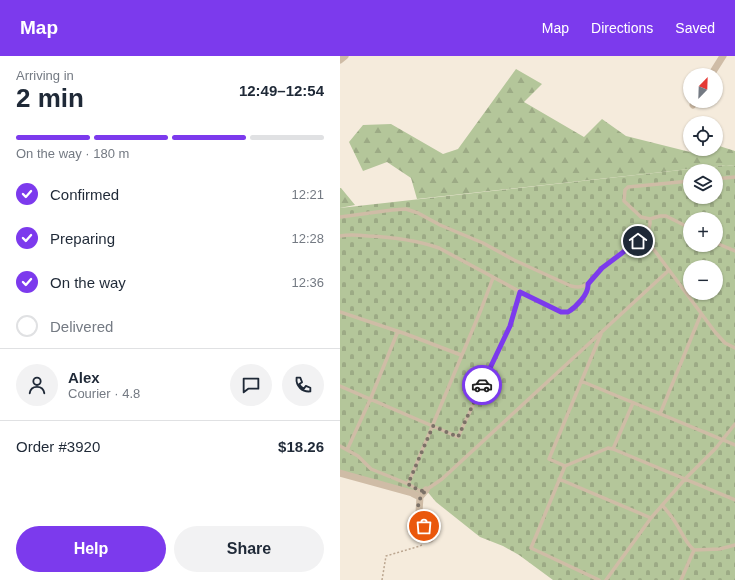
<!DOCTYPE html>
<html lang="en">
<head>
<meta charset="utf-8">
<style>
  body { margin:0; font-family:Arial,sans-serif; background:#f2f2f3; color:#1f2937; height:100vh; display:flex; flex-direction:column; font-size:15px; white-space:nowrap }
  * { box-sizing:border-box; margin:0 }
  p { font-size:13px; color:#747a83 }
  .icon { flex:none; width:22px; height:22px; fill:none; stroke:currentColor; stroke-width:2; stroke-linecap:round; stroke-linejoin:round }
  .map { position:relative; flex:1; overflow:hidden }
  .panel { display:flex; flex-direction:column; background:#fff; width:340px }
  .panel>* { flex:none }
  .needle { width:26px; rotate:23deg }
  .tools { position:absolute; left:343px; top:12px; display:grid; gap:8px }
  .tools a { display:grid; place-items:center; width:40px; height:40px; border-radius:50%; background:#fff; box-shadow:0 1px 3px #0004; font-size:20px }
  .pin { position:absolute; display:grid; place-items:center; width:34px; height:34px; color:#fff; margin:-17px; border:2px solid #fff; border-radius:50%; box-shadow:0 1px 4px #0007 }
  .courier { position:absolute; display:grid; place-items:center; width:40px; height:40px; margin:-20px; border:3px solid #7c3aed; border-radius:50%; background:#fff; color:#222; box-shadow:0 1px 5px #0007 }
  .summary em { font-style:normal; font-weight:700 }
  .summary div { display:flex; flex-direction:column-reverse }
  .summary { display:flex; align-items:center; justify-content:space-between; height:68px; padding:0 16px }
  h1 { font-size:26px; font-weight:700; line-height:30px }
  .bar { display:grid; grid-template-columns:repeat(4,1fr); gap:6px 4px; align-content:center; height:48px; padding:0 16px }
  .bar i { height:5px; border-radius:3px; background:#e0e1e3 }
  .bar .selected { background:#7c3aed }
  .bar p { grid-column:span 4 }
  .line { display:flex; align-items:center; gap:10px; padding:0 16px; border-top:1px solid #e0e1e3 }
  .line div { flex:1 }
  .round { display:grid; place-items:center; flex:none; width:42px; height:42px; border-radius:21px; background:#f2f2f3 }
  ol { padding:0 16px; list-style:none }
  li { display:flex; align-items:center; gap:12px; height:44px }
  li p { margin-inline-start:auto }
  li .icon { padding:4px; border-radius:50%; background:#7c3aed; color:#fff; stroke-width:4 }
  li:last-child { color:#747a83 }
  li i { width:22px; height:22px; border:2px solid #e0e1e3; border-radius:50% }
  .primary-button { display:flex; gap:8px; margin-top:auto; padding:8px 16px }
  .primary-button a { flex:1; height:46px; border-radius:24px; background:#7c3aed; color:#fff; font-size:16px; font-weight:700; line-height:46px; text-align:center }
  .primary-button a+a { background:#f2f2f3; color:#1f2937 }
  header { display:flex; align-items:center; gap:24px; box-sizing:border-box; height:56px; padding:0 20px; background:#7c3aed; color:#fff }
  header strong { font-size:19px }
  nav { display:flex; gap:22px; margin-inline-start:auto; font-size:14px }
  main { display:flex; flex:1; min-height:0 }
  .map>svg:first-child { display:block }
</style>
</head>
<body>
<header>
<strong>Map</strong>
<nav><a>Map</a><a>Directions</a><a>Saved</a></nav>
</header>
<main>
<section class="panel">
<div class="summary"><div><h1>2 min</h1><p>Arriving in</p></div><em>12:49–12:54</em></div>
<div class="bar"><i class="selected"></i><i class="selected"></i><i class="selected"></i><i></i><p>On the way · 180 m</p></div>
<ol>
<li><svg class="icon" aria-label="check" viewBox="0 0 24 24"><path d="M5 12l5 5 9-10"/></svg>Confirmed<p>12:21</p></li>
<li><svg class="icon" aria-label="check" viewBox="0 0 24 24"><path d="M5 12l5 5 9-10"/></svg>Preparing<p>12:28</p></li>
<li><svg class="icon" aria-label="check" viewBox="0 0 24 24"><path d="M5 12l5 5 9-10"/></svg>On the way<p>12:36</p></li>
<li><i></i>Delivered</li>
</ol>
<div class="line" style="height:72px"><a class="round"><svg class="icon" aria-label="person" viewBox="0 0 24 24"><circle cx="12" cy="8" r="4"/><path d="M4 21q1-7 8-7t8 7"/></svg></a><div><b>Alex</b><p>Courier · 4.8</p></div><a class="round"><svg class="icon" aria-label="chat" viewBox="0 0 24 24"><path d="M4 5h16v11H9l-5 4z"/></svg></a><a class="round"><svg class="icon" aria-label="phone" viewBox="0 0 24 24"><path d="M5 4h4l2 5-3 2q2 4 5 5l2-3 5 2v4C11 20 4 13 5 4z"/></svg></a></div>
<div class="line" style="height:52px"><div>Order #3920</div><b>$18.26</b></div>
<div class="primary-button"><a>Help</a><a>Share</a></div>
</section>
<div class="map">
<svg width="395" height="524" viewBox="0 0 395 524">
  <defs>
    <pattern id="forest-firs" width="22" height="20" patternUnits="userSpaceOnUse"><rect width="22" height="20" fill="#b4c69a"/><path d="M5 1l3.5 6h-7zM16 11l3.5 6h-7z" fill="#9caa85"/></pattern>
    <pattern id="cemetery-stones" width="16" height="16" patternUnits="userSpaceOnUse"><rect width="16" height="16" fill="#b4c69a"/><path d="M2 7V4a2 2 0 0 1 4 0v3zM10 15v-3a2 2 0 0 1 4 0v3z" fill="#9caa85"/></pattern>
  </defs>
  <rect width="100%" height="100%" fill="#f5ebdc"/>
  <path fill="url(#forest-firs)" d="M176,13L202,28L184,46L244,81L262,63L286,80L366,100L370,93H376V89L395,95V110L386,109L77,143L71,122L47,106L23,115L9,86L23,69L51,68L103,98L118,93Z
    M0,132H1L15,149L0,152Z"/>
  <path fill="url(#cemetery-stones)" fill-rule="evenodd" d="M386,109L395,110V524H213L179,499L163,490L140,481L96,446L86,434L80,441L0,417V152ZM350,115H376V141H350ZM350,163H376V189H350ZM350,211H376V237H350Z"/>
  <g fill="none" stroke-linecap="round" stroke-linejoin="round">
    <path stroke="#bba690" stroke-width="1.5" stroke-dasharray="2 2" stroke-linecap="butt" d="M42,524L46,500L80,490L83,488"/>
    <path stroke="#cfbca6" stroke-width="3.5" d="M376,123L395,121
      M350,125L288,131L285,134L284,145L301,161L310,163L320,160H326L350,172
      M0,161L52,154L66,153L78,157L100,169L143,187L174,204L231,230C235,231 239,232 243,230C249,228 253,222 257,217C267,207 293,186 306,183
      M310,163V168L306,183L375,276L385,287L395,292
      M0,180C9,178 19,179 28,180C52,181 76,184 99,192L190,241L225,257C234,255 249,237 248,228
      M376,187L395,195
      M0,256L66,278L121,299
      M241,325L395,389
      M0,330L118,381L170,270L180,236
      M293,347L273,393L395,444
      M320,358L361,258
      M0,390L18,400L31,413L68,428L80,435L86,434L102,423L329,214
      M7,394L30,344L58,275
      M225,410L268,392L273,393
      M219,423L311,462
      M68,428L140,256L153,222
      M322,449C329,457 336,466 341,476C346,484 347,488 354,494
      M259,524L191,492L225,410L209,403L261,278
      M266,524L311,462L345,423L376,392L395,368
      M341,524L354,494L380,493L395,489"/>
    <path stroke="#cfbca6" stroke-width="7" d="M0,4L5,0
      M371,19L383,0
      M353,49L355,45
      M0,417L72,437L80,441
      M86,434L80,441L79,456L90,483"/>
  </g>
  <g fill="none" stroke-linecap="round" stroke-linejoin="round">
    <path stroke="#7b7167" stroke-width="4" stroke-dasharray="0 7.2" d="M84,470C78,454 74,448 86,434L80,435L68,428L93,370L118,381L142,329"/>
    <path stroke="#7c3aed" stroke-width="5" d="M142,329L170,270L180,236L221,256H228C236,251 249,238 248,228L262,212L298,185"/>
  </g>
</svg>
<div class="tools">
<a><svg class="needle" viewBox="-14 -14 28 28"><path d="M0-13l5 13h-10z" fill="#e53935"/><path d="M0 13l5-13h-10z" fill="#747a83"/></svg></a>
<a><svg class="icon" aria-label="locate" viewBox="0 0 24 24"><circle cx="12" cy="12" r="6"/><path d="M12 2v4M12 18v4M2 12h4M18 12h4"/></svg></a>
<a><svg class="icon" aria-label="layers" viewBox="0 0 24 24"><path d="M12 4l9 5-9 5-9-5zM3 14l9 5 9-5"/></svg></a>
<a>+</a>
<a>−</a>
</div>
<div class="pin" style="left:84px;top:470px;background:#ea580c"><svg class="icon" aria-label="bag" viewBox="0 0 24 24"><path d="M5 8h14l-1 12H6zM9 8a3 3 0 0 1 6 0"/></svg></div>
<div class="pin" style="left:298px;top:185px;background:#1f2937"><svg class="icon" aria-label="home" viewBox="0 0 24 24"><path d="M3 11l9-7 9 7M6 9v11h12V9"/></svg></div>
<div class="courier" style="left:142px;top:329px"><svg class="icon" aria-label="car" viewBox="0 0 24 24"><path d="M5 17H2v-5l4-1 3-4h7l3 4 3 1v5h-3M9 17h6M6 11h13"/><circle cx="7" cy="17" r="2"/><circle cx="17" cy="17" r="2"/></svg></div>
</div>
</main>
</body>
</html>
